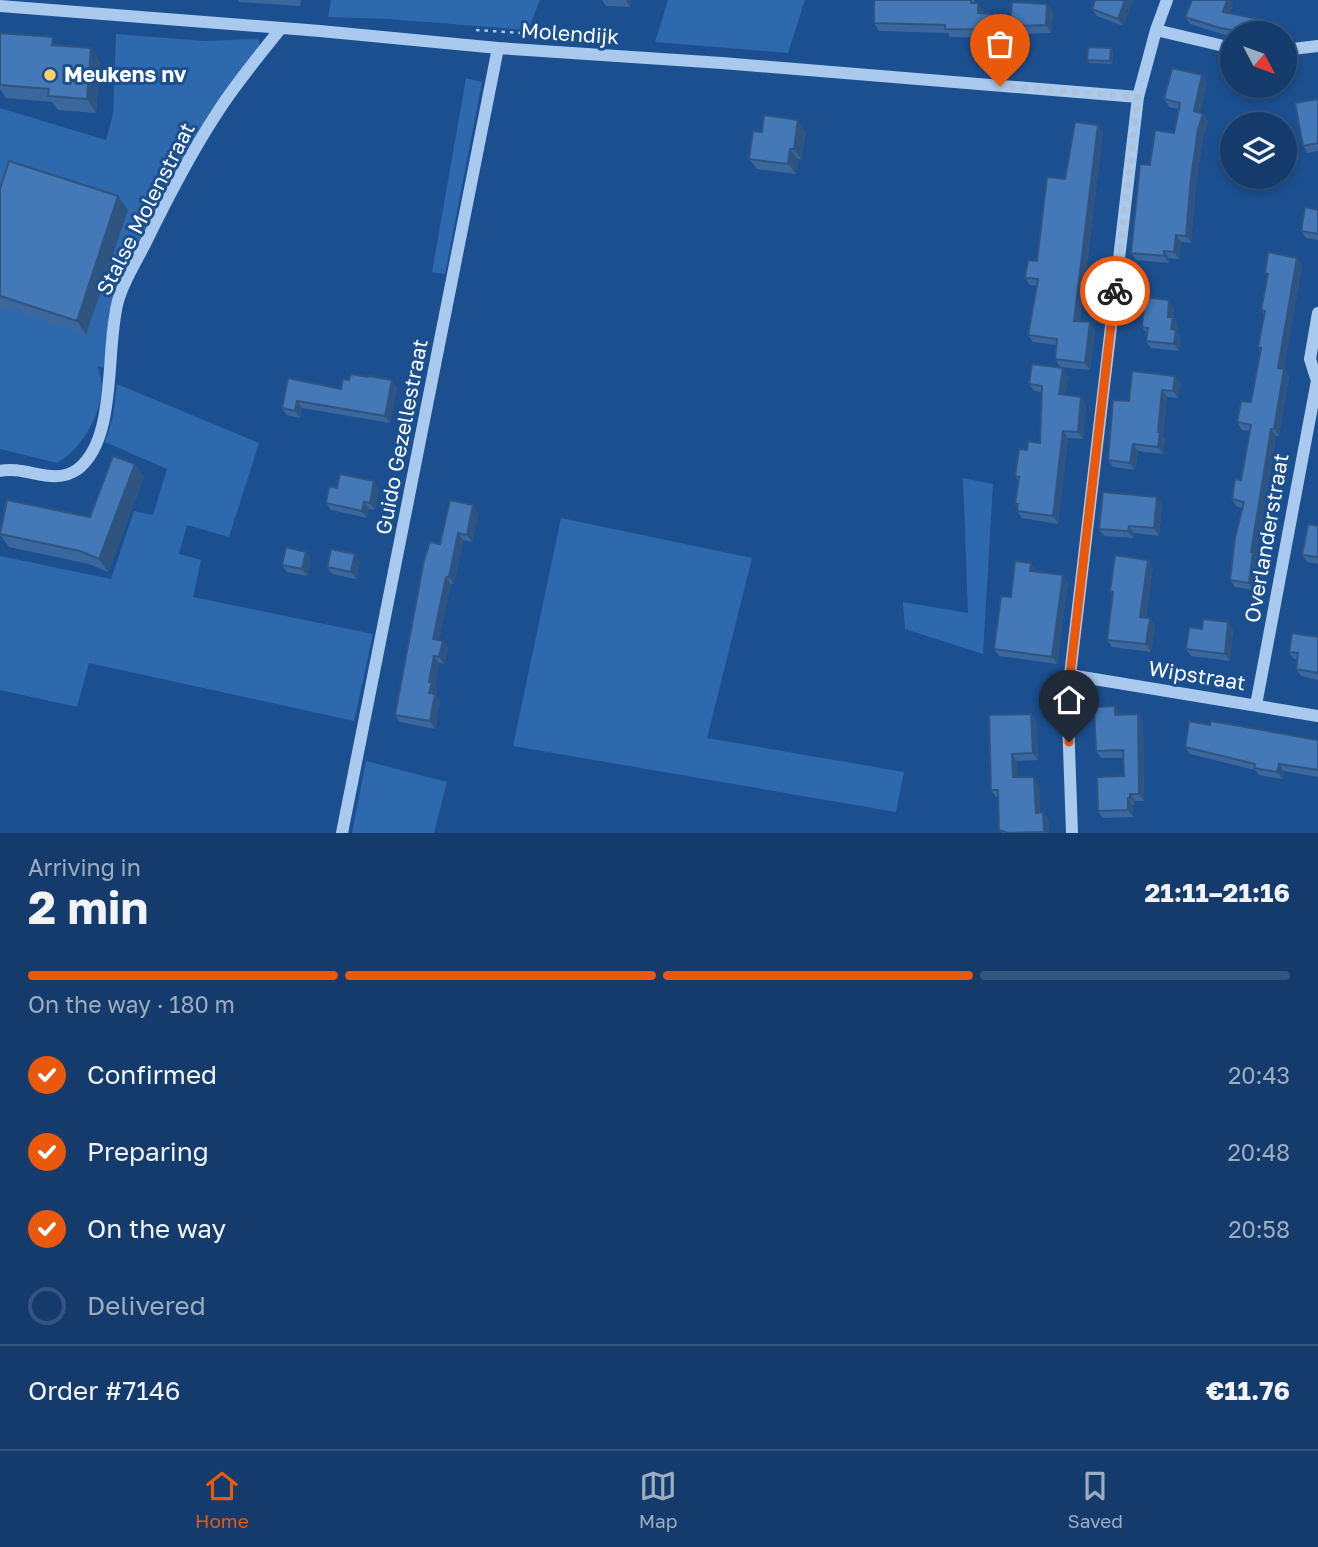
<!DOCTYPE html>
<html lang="en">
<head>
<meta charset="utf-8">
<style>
  body { margin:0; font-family:"Golos Text",sans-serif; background:#214673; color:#f1f3f6; height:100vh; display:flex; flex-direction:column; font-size:26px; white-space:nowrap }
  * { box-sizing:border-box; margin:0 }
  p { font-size:23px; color:#9dadc1 }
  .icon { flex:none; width:38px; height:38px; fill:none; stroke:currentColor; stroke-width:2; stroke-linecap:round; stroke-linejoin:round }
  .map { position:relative; height:833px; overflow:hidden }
  .side { display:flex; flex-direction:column; background:#143b6b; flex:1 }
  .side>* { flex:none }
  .needle { width:46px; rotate:131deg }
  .buttons { position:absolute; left:1220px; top:21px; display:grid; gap:14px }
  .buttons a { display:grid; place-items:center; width:77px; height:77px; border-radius:50%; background:#143b6b; box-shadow:0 4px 10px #0003,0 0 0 2px #33557e; font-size:35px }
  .pin { position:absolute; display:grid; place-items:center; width:60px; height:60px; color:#fff; margin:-72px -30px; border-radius:50% 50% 50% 0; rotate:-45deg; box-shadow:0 0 7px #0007 }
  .pin .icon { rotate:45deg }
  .courier { position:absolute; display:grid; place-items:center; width:70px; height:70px; margin:-35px; border:5px solid #ea580c; border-radius:50%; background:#fff; color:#222; box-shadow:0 2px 9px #0007 }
  .summary em { font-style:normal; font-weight:700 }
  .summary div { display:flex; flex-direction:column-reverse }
  .summary { display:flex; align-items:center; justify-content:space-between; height:119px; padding:0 28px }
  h1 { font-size:46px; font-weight:700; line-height:52px }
  .bar { display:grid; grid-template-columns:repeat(4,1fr); gap:10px 7px; align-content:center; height:84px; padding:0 28px }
  .bar i { height:9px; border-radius:5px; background:#33557e }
  .bar .on { background:#ea580c }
  .bar p { grid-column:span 4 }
  .line { display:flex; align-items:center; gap:18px; padding:0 28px; border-top:2px solid #33557e }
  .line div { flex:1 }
  ol { padding:0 28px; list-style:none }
  li { display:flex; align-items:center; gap:21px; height:77px }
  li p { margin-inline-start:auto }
  li .icon { padding:7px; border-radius:50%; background:#ea580c; color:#fff; stroke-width:4 }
  li:last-child { color:#9dadc1 }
  li i { width:38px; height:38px; border:4px solid #33557e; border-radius:50% }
  .tabs { display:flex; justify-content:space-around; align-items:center; height:98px; border-top:2px solid #33557e; background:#143b6b; font-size:19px; color:#9dadc1 }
  .tabs a { display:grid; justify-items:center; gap:4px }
  .tabs .on { color:#ea580c }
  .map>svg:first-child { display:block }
</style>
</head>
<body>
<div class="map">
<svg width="1318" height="833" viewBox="0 0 1318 833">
  <rect width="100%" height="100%" fill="#1b4f8f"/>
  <path fill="#2e69ad" d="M331,0H540L528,30L387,19L328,17Z
    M668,0H805L788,53L655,42Z
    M116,34L205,41L259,39V48L122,276L109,311L104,368L97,366C112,398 86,447 57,463L0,449V108L106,140L113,114Z
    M466,78L482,82L445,274L432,272Z
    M117,384L259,443L229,537L187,525L179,554L201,560L193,597L373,634L354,721L89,663L77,707L0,690V556L111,579L134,511L153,515L167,469L105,442L113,417Z
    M963,478L993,484L983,654L905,629L903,602L968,613Z
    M561,518L752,558L707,738L904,772L896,812L513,746Z
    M366,761L447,782L434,833H352Z"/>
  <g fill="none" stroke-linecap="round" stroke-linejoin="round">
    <path stroke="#a9c9ee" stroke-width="2.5" stroke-dasharray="3.5 5" stroke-linecap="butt" d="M476,30L521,33"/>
    <path stroke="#a9c9ee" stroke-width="12" d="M0,6L320,31L498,48L722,63L1138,97
      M1156,30L1232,48
      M1284,50L1318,46
      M1316,378L1310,359L1318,313
      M0,471C26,465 53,487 78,469C118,438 105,347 118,301C123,282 136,262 145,244C167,199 190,154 217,113C236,83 259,56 281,28
      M1070,675L1318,716
      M1256,705L1318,375
      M342,833L498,48
      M1072,833L1068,719L1070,675L1138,97L1156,30L1167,0"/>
  </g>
  <path fill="#3a679d" d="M238,0H301L300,6L239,2Z
    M602,0H631L630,7L606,6Z
    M874,0H974L976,3H978L984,12V13L1011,15L1047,4L1053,12L1051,33L1021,34L1020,53L1004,52L998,44V38L950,37L948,33L879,31L874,23Z
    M1133,0L1123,26L1097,16L1092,9Z
    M1233,4L1230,13L1264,20L1269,27L1268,33H1232V36L1225,35L1190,24L1185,17Z
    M0,33L58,45L100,62L96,113L58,110L52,102L6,98L0,89Z
    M1113,51L1112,64L1090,63L1087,60Z
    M1202,75L1207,82L1200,113L1203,114L1208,121L1203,136L1196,185L1191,243L1181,242L1179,259L1169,258V263L1136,260L1131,253L1150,165L1174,133L1179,109L1169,107L1164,99Z
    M1318,99V151L1308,153L1303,146Z
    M806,131L801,160L798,159L796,174L757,169L749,159L762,132Z
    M1103,132L1080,321L1095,329L1090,370L1060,367L1055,359L1057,345L1033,342L1028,335L1037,286L1030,285L1025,278L1037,261L1065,179Z
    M0,189L128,210L86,335L0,307Z
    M1318,210V240L1306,238L1301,231Z
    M1302,265L1284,369L1289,377L1279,436H1276L1256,556L1258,559L1254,590L1235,587L1230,580L1242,508L1237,507L1232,499L1241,480L1250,431L1242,430L1237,422L1251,402L1260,351L1258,347L1264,315L1261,310L1267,277L1265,273Z
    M1174,307L1173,318L1178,324L1177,332L1180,337L1179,351L1151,348L1146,341L1147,334L1142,327Z
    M1068,376L1065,395L1081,397L1086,404L1083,439L1068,438L1058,524L1022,518L1017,511L1018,507L1015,504L1019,481L1015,476L1027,450L1040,443L1042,392L1034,391L1029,384Z
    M288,378L341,389L397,387L390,423L302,408L300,418L287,415L282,408Z
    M1180,383L1178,398L1167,397L1163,436L1165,439L1163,454L1138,451L1135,470L1113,467L1108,460L1129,401Z
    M135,464L144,477L108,572L89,564L9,547L0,535L90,517Z
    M337,488H379L375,510L369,509L367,518L331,510L326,503Z
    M1162,504L1159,536L1134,533L1133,538L1104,536L1099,529Z
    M473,505L478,513L472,542L463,540L454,584H451L439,640L448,648L444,664L439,663L435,687L437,690L436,695L440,701L435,729L400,722L395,715L440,544Z
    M1318,526V564L1307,562L1302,555Z
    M311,559L307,576L287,572L282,565Z
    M360,561L356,579L332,574L327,567Z
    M1031,563L1036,570V572L1068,582L1057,664L999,656L994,649L1011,597Z
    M1153,567L1146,618H1150L1155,625L1151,652L1112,647L1107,640L1112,594L1110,591Z
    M1233,630L1230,661L1191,656L1186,649Z
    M1318,637V680L1301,676L1296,669L1297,659H1294L1289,652Z
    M1115,706L1120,715L1138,714L1143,721L1144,801H1135V805H1133V817L1103,818L1098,811L1124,776V758H1101L1096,751Z
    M1031,714L1036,721L1038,760L1017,761V777L1039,784L1040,812H1043L1048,819L1049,833H1002L999,830L998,797H996L991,790Z
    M1318,740V777L1284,771L1282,779L1259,775L1255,770L1190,754L1185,747Z"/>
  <path fill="#305480" d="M626,0H631L630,7Z
    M1125,0H1133L1123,26L1118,19Z
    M1227,0H1230L1233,4L1228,19L1223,12Z
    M978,3L984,12V21L978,13Z
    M1047,4L1053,12L1051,33L1046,25Z
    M1264,20L1269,27L1268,33H1261Z
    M1015,26L1021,34L1020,53L1014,45Z
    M91,48L100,62L96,113L87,99Z
    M1111,48L1113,51L1112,64L1110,61Z
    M1202,75L1207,82L1199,119L1194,111Z
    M1203,114L1208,121L1203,136L1196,185L1191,243L1186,236L1191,178L1198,129Z
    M798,120L806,131L801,160L794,149Z
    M1098,125L1103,132L1079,328L1074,321Z
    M790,149L798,159L796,174L788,164Z
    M118,196L128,210L86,335L77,321Z
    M1176,235L1181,242L1179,259L1174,252Z
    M1164,251L1169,258V263L1164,256Z
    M1297,258L1302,265L1283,375L1278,368Z
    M1169,300L1174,307L1173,318L1178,324L1177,332L1180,337L1179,351L1174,344L1168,317Z
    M1090,322L1095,329L1090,370L1085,363Z
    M1063,368L1068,376L1064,401L1059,394Z
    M1284,369L1289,377L1279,436L1274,429Z
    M1175,376L1180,383L1178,398L1173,391Z
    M392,380L397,387L390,423L385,416Z
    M1162,390L1167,397L1163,436L1165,439L1163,454L1158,447V432Z
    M1081,397L1086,404L1083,439L1078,432Z
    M297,401L302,408L300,418L295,411Z
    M1271,429L1276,436L1256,556L1258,559L1254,590L1249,583L1251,552Z
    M1063,431L1068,438L1058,524L1053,516Z
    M1133,444L1138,451L1135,470L1130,463Z
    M135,464L144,477L108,572L99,559Z
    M374,481L379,488L375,510L370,503Z
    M1157,497L1162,504L1159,536L1154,528Z
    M364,502L369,509L367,518L362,511Z
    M473,505L478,513L472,542L467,535Z
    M1129,526L1134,533L1133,538L1128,531Z
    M458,533L463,540L454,584L449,577Z
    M306,552L311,559L307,576L302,569Z
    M355,554L360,561L356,579L351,572Z
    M1148,560L1153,567L1145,624L1140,617Z
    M1031,563L1036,570L1035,578L1030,571Z
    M1063,575L1068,582L1057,664L1052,657Z
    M446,577L451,584L438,646L433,639Z
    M1150,618L1155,625L1151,652L1146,644Z
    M1228,622L1233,630L1230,661L1225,654Z
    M443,641L448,648L444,664L439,657Z
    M434,656L439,663L435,687L437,690L436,695L440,701L435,729L430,721L429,682Z
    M1115,706L1120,713V722L1115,715Z
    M1031,714L1036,721L1038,760L1033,753Z
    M1138,714L1143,721L1144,801L1139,794Z
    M1012,754L1017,761L1018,785L1013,777Z
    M1279,764L1284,771L1282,779L1277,772Z
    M1034,777L1039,784L1041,820L1036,813Z
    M1130,794L1135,801V805L1130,798Z
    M1128,798L1133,805V817L1128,810Z
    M1043,812L1048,819L1049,833L1044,832Z"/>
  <path fill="#4478b7" stroke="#305480" stroke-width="2" d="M874,0H971V3H978V13L1011,15L1012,2L1047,4L1046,25L1015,26L1014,45L998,44L999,30L945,29V25L874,23Z
    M1095,0H1125L1118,19L1092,9Z
    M1192,0H1227L1223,12L1264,20L1261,33H1249L1220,28L1185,17Z
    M0,33L53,37L52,45L91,48L87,99L48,96L49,89L0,85Z
    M1088,47L1111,48L1110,61L1087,60Z
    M1172,68L1202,75L1194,111L1203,114L1198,129L1191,178L1186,236L1176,235L1174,252L1164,251V256L1131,253L1140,164L1150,165L1155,130L1174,133L1180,103L1164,99Z
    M1318,99V143L1303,146L1295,103Z
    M764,115L798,120L794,149H790L788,164L749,159L753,131L762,132Z
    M1075,122L1098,125L1074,321L1090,322L1085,363L1055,359L1057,339L1028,335L1038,279L1025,278L1028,260L1037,261L1047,177L1065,179Z
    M9,161L118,196L77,321L0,296V189Z
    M1305,207L1318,210V234L1301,231Z
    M1268,252L1297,258L1278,368L1284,369L1274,429H1271L1251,552H1253L1249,583L1230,580L1235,538L1244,502L1232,499L1235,479L1241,480L1251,425L1237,422L1241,401L1251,402L1261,348L1258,347L1265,311L1261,310L1268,274L1265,273Z
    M1145,297L1169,300L1168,317H1173L1171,329L1176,330L1174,344L1146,341L1148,328L1142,327Z
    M1032,364L1063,368L1059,394L1081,397L1078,432L1063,431L1053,516L1017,511L1018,504H1015L1019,477L1015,476L1019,449L1027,450L1028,441L1040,443L1042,386L1029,384Z
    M1132,371L1175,376L1173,391L1162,390L1158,432H1160L1158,447L1133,444L1130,463L1108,460L1113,400L1129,401Z
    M351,374L368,377L369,376L392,380L385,416L297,401L295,411L282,408L288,378L341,389L343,379L349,380Z
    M113,456L135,464L99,559L80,551L0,534L7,500L90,517Z
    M340,474L374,481L370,503L364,502L362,511L326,503L329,486L337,488Z
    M1103,492L1157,497L1154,528L1129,526L1128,531L1099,529Z
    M450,500L473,505L467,535L458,533L449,577H446L433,639L443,641L439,657L434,656L429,682L432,683L429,693L435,694L430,721L395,715L424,560L430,542L440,544Z
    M1308,524L1318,526V557L1302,555Z
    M286,547L306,552L302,569L282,565Z
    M331,549L355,554L351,572L327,567Z
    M1115,555L1148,560L1140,617L1150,618L1146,644L1107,640L1113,592L1110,591Z
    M1015,561L1031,563L1030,571L1063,575L1052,657L994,649L1001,596L1011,597Z
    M1203,619L1228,622L1225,654L1186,649L1189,627L1202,629Z
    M1292,633L1318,637V673L1296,669L1298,653L1289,652Z
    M1115,706V715L1138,714L1139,794H1130V798H1128V810L1098,811L1097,777L1124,776L1123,750L1096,751L1094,707Z
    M1031,714L1033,753L1012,754L1013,777H1034L1036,813L1043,812L1044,832L1008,833L999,830L998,790H991L989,715Z
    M1189,721L1210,725L1211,721L1318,740V770L1279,764L1277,772L1254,768L1255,764L1185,747Z"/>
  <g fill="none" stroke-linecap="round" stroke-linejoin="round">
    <path stroke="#afc1d8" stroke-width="7" stroke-dasharray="0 12.6" d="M1000,86L1138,97L1115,291"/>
    <path stroke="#ea580c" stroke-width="9" d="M1069,742L1070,675L1115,291"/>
  </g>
  <circle fill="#ffd166" stroke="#1b4f8f" stroke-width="2.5" cx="50" cy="75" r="7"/>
  <g text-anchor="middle" stroke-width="6" stroke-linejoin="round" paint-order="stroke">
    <g font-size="21" fill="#fff" stroke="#1b4f8f">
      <text transform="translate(570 34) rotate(4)" y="7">Molendijk</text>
      <text transform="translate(146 209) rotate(-63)" y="7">Stalse Molenstraat</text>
      <text transform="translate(402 437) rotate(-79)" y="7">Guido Gezellestraat</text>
      <text transform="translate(1267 538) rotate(-80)" y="7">Overlanderstraat</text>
      <text transform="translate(1197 676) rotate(9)" y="7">Wipstraat</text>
    </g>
    <g font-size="21" font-weight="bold" fill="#fff" stroke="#1b4f8f" text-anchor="start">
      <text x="64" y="82">Meukens nv</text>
    </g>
  </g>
</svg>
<div class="buttons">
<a><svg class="needle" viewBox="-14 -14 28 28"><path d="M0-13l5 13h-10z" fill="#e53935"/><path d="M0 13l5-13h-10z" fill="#9dadc1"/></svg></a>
<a><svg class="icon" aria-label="layers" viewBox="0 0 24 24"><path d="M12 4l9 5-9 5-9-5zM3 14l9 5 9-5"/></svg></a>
</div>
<div class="pin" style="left:1000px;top:86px;background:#ea580c"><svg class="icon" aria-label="bag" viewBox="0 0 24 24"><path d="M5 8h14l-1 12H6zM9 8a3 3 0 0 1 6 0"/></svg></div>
<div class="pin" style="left:1069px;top:742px;background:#1f2937"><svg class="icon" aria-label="home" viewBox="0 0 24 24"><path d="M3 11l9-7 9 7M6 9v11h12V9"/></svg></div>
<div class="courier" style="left:1115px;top:291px"><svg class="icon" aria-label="bike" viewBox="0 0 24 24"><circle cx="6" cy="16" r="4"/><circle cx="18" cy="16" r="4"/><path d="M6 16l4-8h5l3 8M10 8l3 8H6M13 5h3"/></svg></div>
</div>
<section class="side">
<div class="summary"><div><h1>2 min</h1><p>Arriving in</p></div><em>21:11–21:16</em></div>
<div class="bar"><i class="on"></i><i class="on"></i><i class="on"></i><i></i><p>On the way · 180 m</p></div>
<ol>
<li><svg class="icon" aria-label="check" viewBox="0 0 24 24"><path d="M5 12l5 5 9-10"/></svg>Confirmed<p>20:43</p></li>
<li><svg class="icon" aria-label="check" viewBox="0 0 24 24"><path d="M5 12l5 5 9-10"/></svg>Preparing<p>20:48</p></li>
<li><svg class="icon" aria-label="check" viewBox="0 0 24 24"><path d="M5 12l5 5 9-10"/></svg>On the way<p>20:58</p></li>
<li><i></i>Delivered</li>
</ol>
<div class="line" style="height:91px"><div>Order #7146</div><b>€11.76</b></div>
</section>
<nav class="tabs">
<a class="on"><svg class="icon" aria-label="home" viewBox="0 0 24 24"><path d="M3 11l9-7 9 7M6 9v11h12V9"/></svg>Home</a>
<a><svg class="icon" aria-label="map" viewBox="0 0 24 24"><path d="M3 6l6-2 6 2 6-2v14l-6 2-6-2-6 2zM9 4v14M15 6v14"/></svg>Map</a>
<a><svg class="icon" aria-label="saved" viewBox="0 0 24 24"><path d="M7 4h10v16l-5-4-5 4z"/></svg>Saved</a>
</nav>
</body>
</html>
